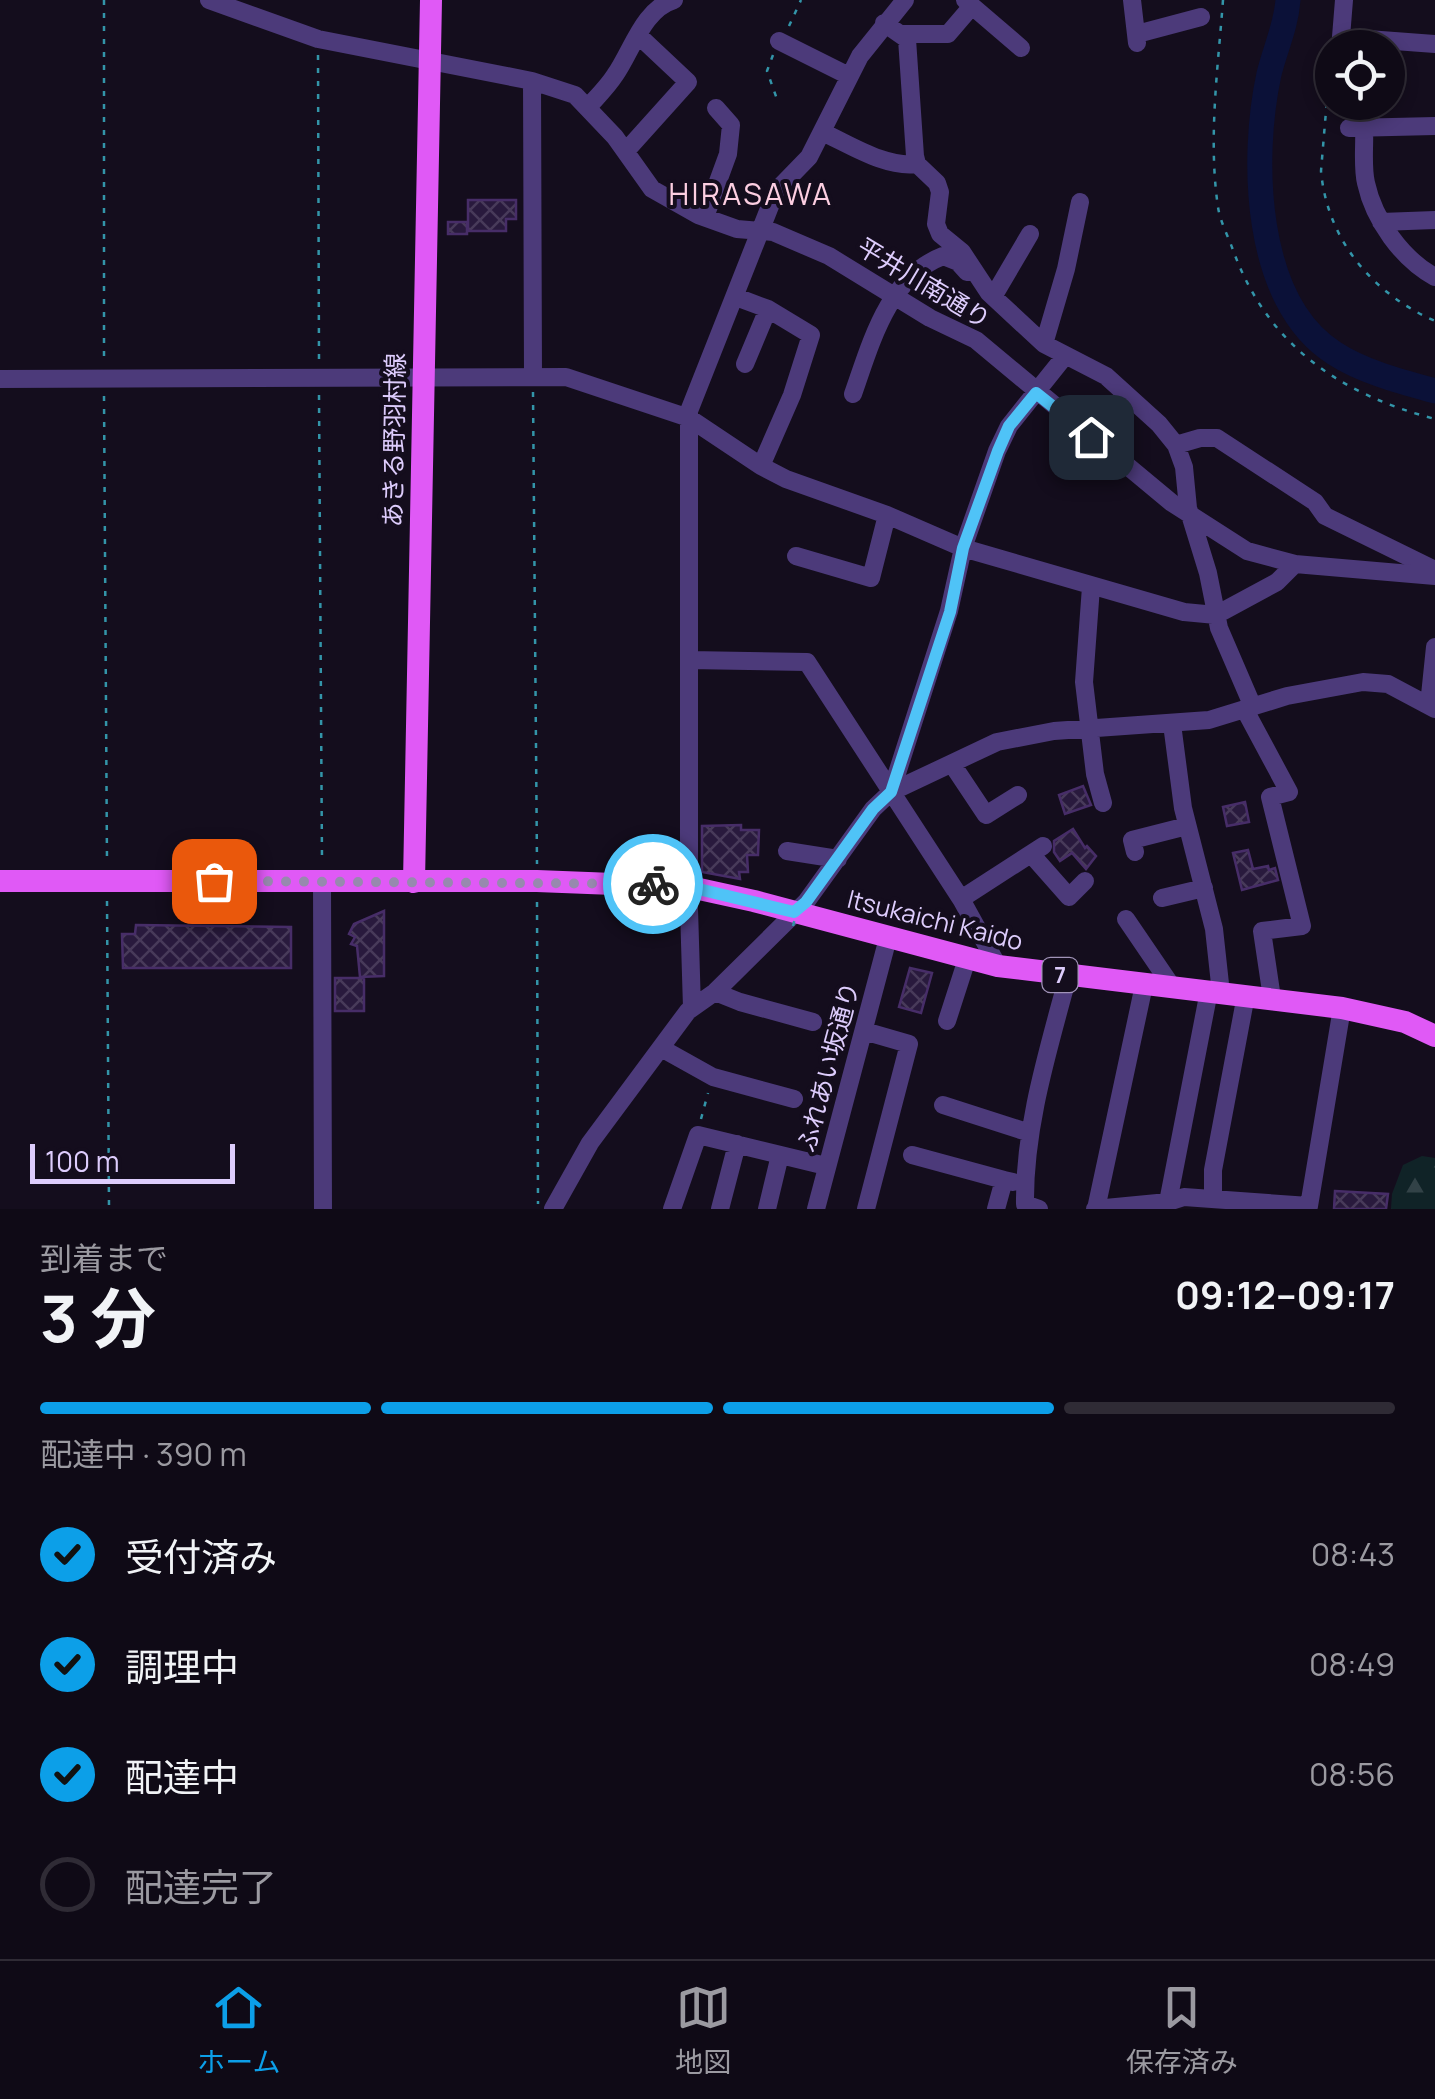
<!DOCTYPE html>
<html lang="ja">
<head>
<meta charset="utf-8">
<style>
  body { margin:0; font-family:Manrope,"Noto Sans JP",sans-serif; background:#18131f; color:#f1f3f6; height:100vh; display:flex; flex-direction:column; font-size:38px; white-space:nowrap }
  * { box-sizing:border-box; margin:0 }
  p { font-size:32px; color:#9b9aa1 }
  .icon { flex:none; width:55px; height:55px; fill:none; stroke:currentColor; stroke-width:2; stroke-linecap:round; stroke-linejoin:round }
  .map { position:relative; height:1209px; overflow:hidden }
  .side { display:flex; flex-direction:column; background:#0f0a16; flex:1 }
  .side>* { flex:none }
  .tools { position:absolute; left:1315px; top:30px; display:grid; gap:20px }
  .tools a { display:grid; place-items:center; width:90px; height:90px; border-radius:50%; background:#0f0a16; box-shadow:0 5px 15px #0003,0 0 0 2px #2f2b35; font-size:50px }
  .scale { position:absolute; left:30px; bottom:25px; width:205px; box-sizing:border-box; padding-left:10px; border:5px solid #ddccfc; border-top:0; font-size:28px; line-height:35px; white-space:nowrap; color:#ddccfc; -webkit-text-stroke:8px #140d1d; paint-order:stroke }
  .pin { position:absolute; display:grid; place-items:center; width:85px; height:85px; color:#fff; margin:-42px; border-radius:20px; box-shadow:0 5px 15px #0006 }
  .courier { position:absolute; display:grid; place-items:center; width:100px; height:100px; margin:-50px; border:8px solid #4fc3f7; border-radius:50%; background:#fff; color:#222; box-shadow:0 2px 12px #0007 }
  .headline em { font-style:normal; font-weight:700 }
  .headline div { display:flex; flex-direction:column-reverse }
  .headline { display:flex; align-items:center; justify-content:space-between; height:170px; padding:0 40px }
  h1 { font-size:65px; font-weight:700; line-height:75px }
  .bar { display:grid; grid-template-columns:repeat(4,1fr); gap:15px 10px; align-content:center; height:120px; padding:0 40px }
  .bar i { height:12px; border-radius:8px; background:#2f2b35 }
  .bar .active { background:#0c9fe8 }
  .bar p { grid-column:span 4 }
  ol { padding:0 40px; list-style:none }
  li { display:flex; align-items:center; gap:30px; height:110px }
  li p { margin-inline-start:auto }
  li .icon { padding:10px; border-radius:50%; background:#0c9fe8; color:#111; stroke-width:4 }
  li:last-child { color:#9b9aa1 }
  li i { width:55px; height:55px; border:5px solid #2f2b35; border-radius:50% }
  .menu { display:flex; justify-content:space-around; align-items:center; height:140px; border-top:2px solid #2f2b35; background:#0f0a16; font-size:28px; color:#9b9aa1 }
  .menu a { display:grid; justify-items:center; gap:5px }
  .menu .active { color:#0c9fe8 }
  .map>svg:first-child { display:block }
</style>
</head>
<body>
<div class="map">
<svg width="1435" height="1209" viewBox="0 0 1435 1209">
  <defs>
    <pattern id="forest-firs" width="22" height="20" patternUnits="userSpaceOnUse" patternTransform="scale(2.5)"><rect width="22" height="20" fill="#102327"/><path d="M5 1l3.5 6h-7zM16 11l3.5 6h-7z" fill="#324247"/></pattern>
    <pattern id="building-cross-hatch" width="8" height="8" patternUnits="userSpaceOnUse" patternTransform="scale(2.5)"><rect width="8" height="8" fill="#291a3d"/><path d="M0 0l8 8M0 8l8-8" fill="none" stroke="#483a5a"/></pattern>
  </defs>
  <rect width="100%" height="100%" fill="#140d1d"/>
  <path fill="url(#forest-firs)" d="M1422,1156L1435,1158V1209H1391L1392,1194L1403,1165Z"/>
  <g fill="none" stroke-linecap="round" stroke-linejoin="round">
    <path stroke="#0b1138" stroke-width="25" d="M1288,0C1286,27 1275,49 1269,74C1251,157 1253,301 1334,353C1363,372 1402,382 1435,391"/>
  </g>
  <path fill="url(#building-cross-hatch)" stroke="#472d68" stroke-width="2.5" d="M468,200H516V219H506V231H468Z
    M448,222H467V234H448Z
    M1083,786L1091,805L1065,814L1059,795Z
    M1245,802L1249,822L1227,826L1223,807Z
    M741,825V830H759L758,855H747L748,872H739L740,879L702,872V826Z
    M1073,829L1085,848L1087,846L1096,856L1086,869L1072,853L1060,861L1054,852V841Z
    M1248,850L1253,869L1268,866L1269,870L1275,868L1278,880L1242,890L1233,853Z
    M384,911V976L360,977L357,946L351,944L355,937L349,934L354,924Z
    M136,925L291,927V968H123L122,934H135Z
    M910,968L932,973L921,1013L899,1007Z
    M335,978H364V1011H335Z
    M1335,1191L1388,1194L1386,1209H1334Z"/>
  <g fill="none" stroke-linecap="round" stroke-linejoin="round">
    <path stroke="#3395a9" stroke-width="2.5" stroke-dasharray="5 8" stroke-linecap="butt" d="M104,0V363
      M1223,0C1218,68 1208,139 1218,207C1220,221 1228,236 1233,250C1268,346 1340,394 1435,419
      M789,26L801,0
      M1331,51L1321,171C1327,240 1373,294 1435,321
      M318,55L319,362
      M773,55L767,71L778,102
      M533,392L537,864
      M319,395L322,862
      M104,396L107,863
      M107,901L109,1209
      M537,902L538,1204
      M701,1119L708,1093"/>
    <path stroke="#4c3a7a" stroke-width="18" d="M209,0L318,39L532,81L575,95L615,137L652,189L698,215L737,229L773,232L829,256L930,318L976,340L1172,503L1247,551L1295,564L1435,576
      M965,0L1021,48
      M1132,0L1137,43
      M1344,0L1341,37L1435,44
      M884,23L907,39L915,156L917,164L937,183L940,192L936,224L940,234L962,252L989,293L1044,344L1106,376L1159,424L1176,445L1184,467L1188,508L1208,573L1219,628L1253,707
      M901,34H948L972,6
      M1137,34L1201,17
      M779,41L849,76
      M532,81L533,375
      M589,106C598,96 608,86 615,75C632,51 643,9 674,0
      M1349,128L1435,126
      M1364,128C1365,145 1362,166 1366,183C1374,220 1402,259 1435,277
      M822,132C851,145 885,168 917,164
      M626,151L688,82L638,35
      M705,217L728,154L731,125L716,108
      M1381,222L1435,220
      M736,297L768,309L811,335L792,395L761,466
      M993,297L1030,234
      M1044,344L1066,269L1080,202
      M745,364L768,309
      M0,379L566,377L689,418L761,466L786,479L887,515L963,548L1184,612L1216,615L1277,582L1295,564
      M853,394C871,343 888,277 943,256L958,262L967,272
      M1176,445L1200,438H1217L1315,502L1325,516L1435,570
      M796,556L871,578L887,515
      M1091,587L1084,682L1095,774L1103,803
      M689,660L807,662L961,899L998,966
      M1429,705L1435,647
      M1245,710L1289,792L1270,797L1302,926L1262,931L1272,998
      M1172,724L1183,808L1214,929L1221,993
      M952,764L986,815L1018,795
      M891,792L949,611L963,548L997,451L1009,426L1065,356
      M787,851L838,859
      M1135,852L1132,840L1187,826
      M1031,854L1069,897L1085,881
      M322,881L323,1209
      M1162,898L1204,888
      M961,899L1043,846
      M1126,919L1173,988
      M715,992L740,1002L813,1022
      M692,1008L689,909V411L776,191L809,157L860,56L905,0
      M947,1021L967,959
      M864,1031L909,1044L866,1209
      M661,1048L713,1077L794,1099
      M943,1105L1030,1133
      M912,1155L1004,1180
      M1213,1197V1170L1246,995
      M1168,1202L1209,991
      M553,1209L590,1143L688,1011L715,992L806,902L873,809L891,792L997,742L1054,731L1209,720L1287,696L1363,682L1388,684L1435,709
      M672,1209L698,1135L826,1166
      M720,1209L737,1144
      M767,1209L780,1155
      M816,1209L888,938
      M996,1209L1004,1180L1013,1182
      M1039,1209L1025,1204C1024,1127 1048,1051 1068,976
      M1095,1209L1168,1202L1184,1197L1309,1206L1342,1008
      M1096,1209L1144,985"/>
    <path stroke="#e059f6" stroke-width="22" d="M0,881H537L690,887L754,901L998,966L1342,1008L1405,1022L1435,1036
      M414,882L431,0"/>
    <path stroke="#3395a9" stroke-width="2.5" stroke-dasharray="5 8" stroke-linecap="butt" d="M793,926L800,900"/>
  </g>
  <g fill="none" stroke-linecap="round" stroke-linejoin="round">
    <path stroke="#9789ae" stroke-width="10" stroke-dasharray="0 18" d="M214,881L653,884"/>
    <path stroke="#4fc3f7" stroke-width="12" d="M653,884L690,887L794,912L806,902L873,809L891,792L950,612L963,548L998,451L1009,426L1036,393L1091,437"/>
  </g>
  <g text-anchor="middle" stroke-width="8" stroke-linejoin="round" paint-order="stroke">
    <rect fill="#140d1d" stroke="#a193b9" stroke-width="2.5" x="1042.5" y="958" width="35" height="34" rx="8"/>
    <g font-size="22" font-weight="bold" fill="#ddccfc">
      <text x="1060" y="983">7</text>
    </g>
    <g font-size="25" fill="#ddccfc" stroke="#140d1d">
      <text transform="translate(924 283) rotate(31)" y="9">平井川南通り</text>
      <text transform="translate(394 440) rotate(-89)" y="9">あきる野羽村線</text>
      <text transform="translate(935 920) rotate(14)" y="9">Itsukaichi Kaido</text>
      <text transform="translate(828 1067) rotate(-75)" y="9">ふれあい坂通り</text>
    </g>
    <g font-size="30" letter-spacing="2.5" fill="#fccee1" stroke="#140d1d">
      <text x="751" y="205">HIRASAWA</text>
    </g>
  </g>
</svg>
<div class="tools">
<a><svg class="icon" aria-label="locate" viewBox="0 0 24 24"><circle cx="12" cy="12" r="6"/><path d="M12 2v4M12 18v4M2 12h4M18 12h4"/></svg></a>
</div>
<div class="scale">100 m</div>
<div class="pin" style="left:214px;top:881px;background:#ea580c"><svg class="icon" aria-label="bag" viewBox="0 0 24 24"><path d="M5 8h14l-1 12H6zM9 8a3 3 0 0 1 6 0"/></svg></div>
<div class="pin" style="left:1091px;top:437px;background:#1f2937"><svg class="icon" aria-label="home" viewBox="0 0 24 24"><path d="M3 11l9-7 9 7M6 9v11h12V9"/></svg></div>
<div class="courier" style="left:653px;top:884px"><svg class="icon" aria-label="bike" viewBox="0 0 24 24"><circle cx="6" cy="16" r="4"/><circle cx="18" cy="16" r="4"/><path d="M6 16l4-8h5l3 8M10 8l3 8H6M13 5h3"/></svg></div>
</div>
<section class="side">
<div class="headline"><div><h1>3 分</h1><p>到着まで</p></div><em>09:12–09:17</em></div>
<div class="bar"><i class="active"></i><i class="active"></i><i class="active"></i><i></i><p>配達中 · 390 m</p></div>
<ol>
<li><svg class="icon" aria-label="check" viewBox="0 0 24 24"><path d="M5 12l5 5 9-10"/></svg>受付済み<p>08:43</p></li>
<li><svg class="icon" aria-label="check" viewBox="0 0 24 24"><path d="M5 12l5 5 9-10"/></svg>調理中<p>08:49</p></li>
<li><svg class="icon" aria-label="check" viewBox="0 0 24 24"><path d="M5 12l5 5 9-10"/></svg>配達中<p>08:56</p></li>
<li><i></i>配達完了</li>
</ol>
</section>
<nav class="menu">
<a class="active"><svg class="icon" aria-label="home" viewBox="0 0 24 24"><path d="M3 11l9-7 9 7M6 9v11h12V9"/></svg>ホーム</a>
<a><svg class="icon" aria-label="map" viewBox="0 0 24 24"><path d="M3 6l6-2 6 2 6-2v14l-6 2-6-2-6 2zM9 4v14M15 6v14"/></svg>地図</a>
<a><svg class="icon" aria-label="saved" viewBox="0 0 24 24"><path d="M7 4h10v16l-5-4-5 4z"/></svg>保存済み</a>
</nav>
</body>
</html>
